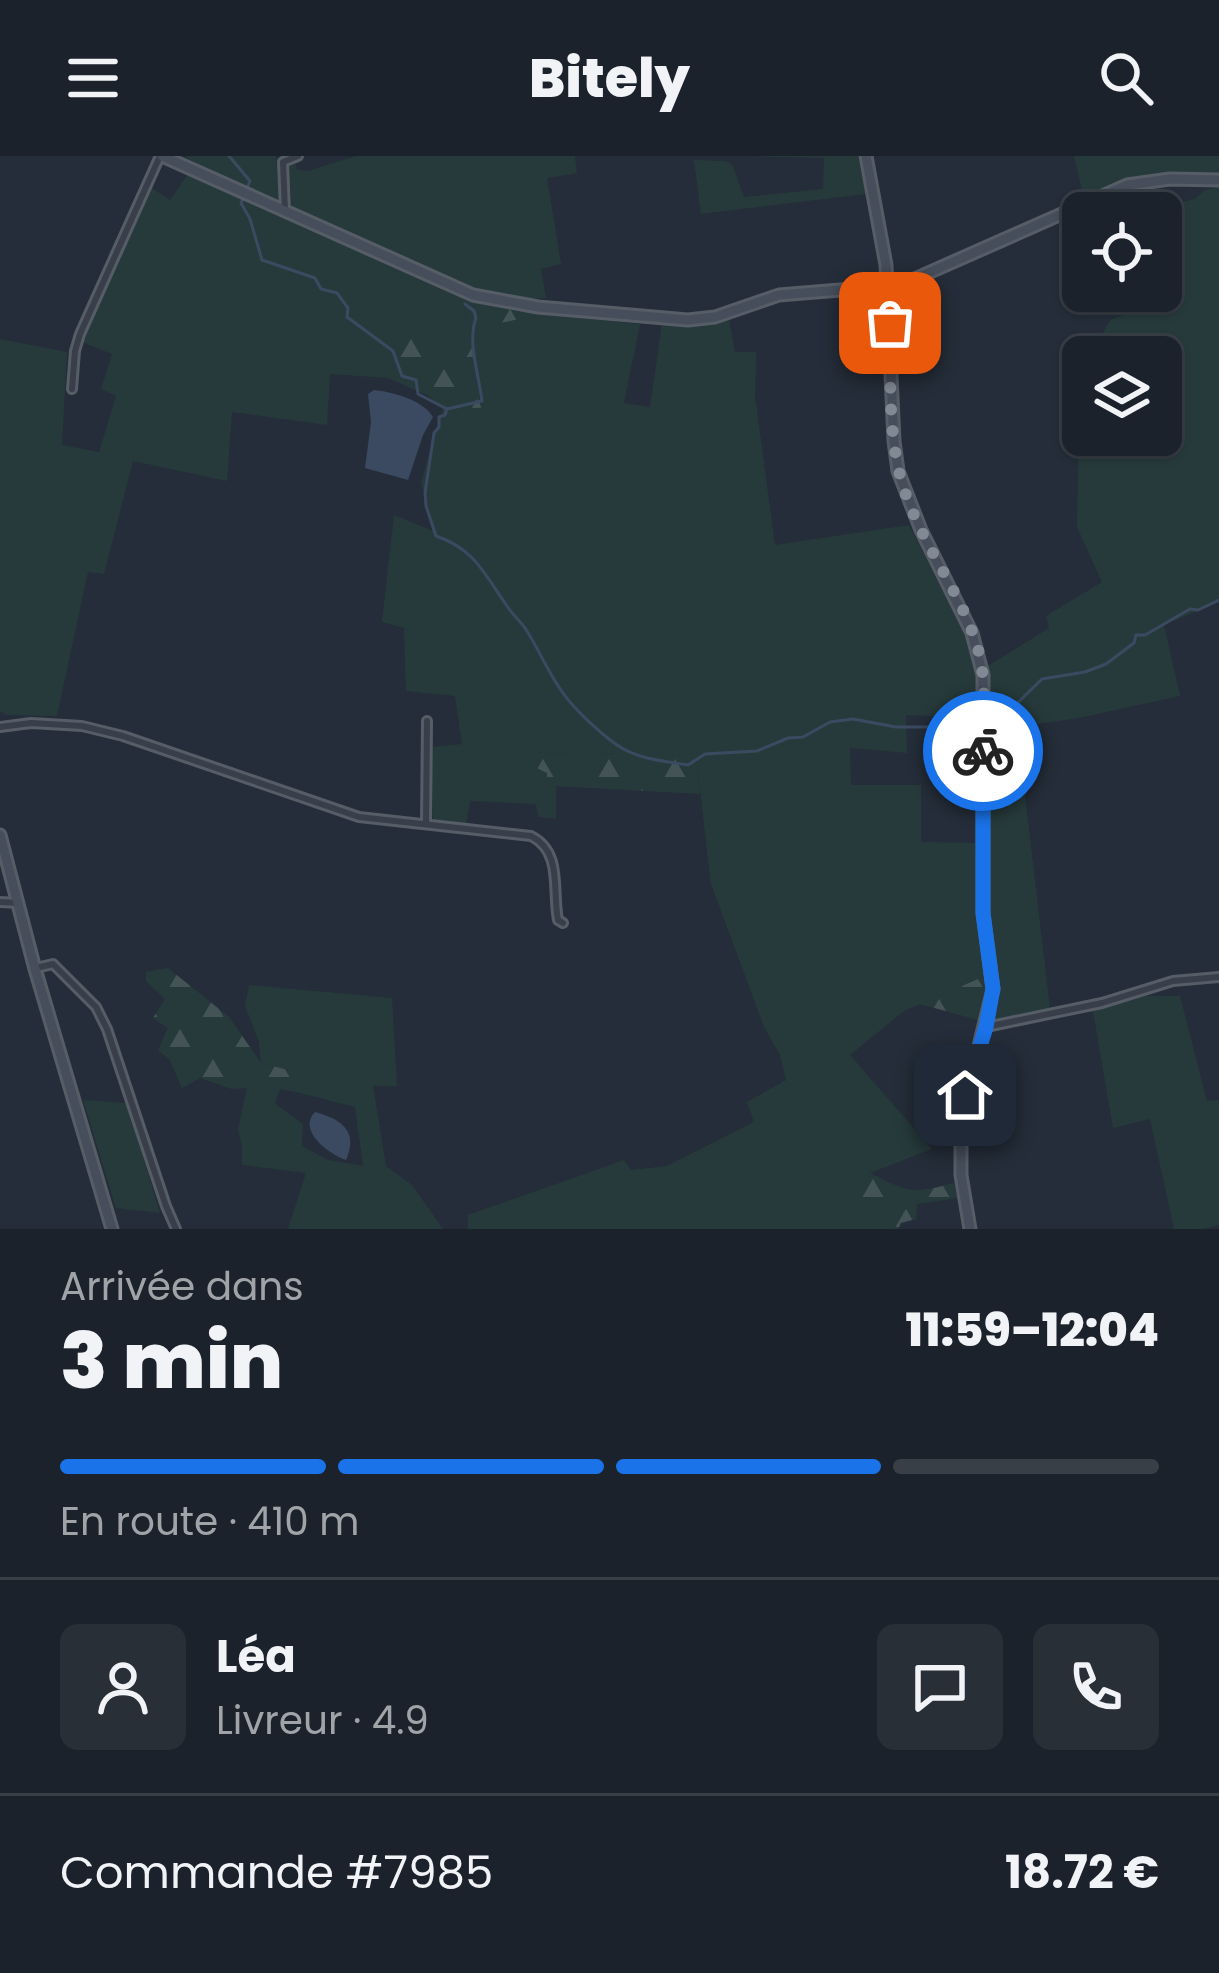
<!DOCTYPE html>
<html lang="fr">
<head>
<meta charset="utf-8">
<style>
  body { margin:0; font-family:Poppins,sans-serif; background:#282f37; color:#f1f3f6; height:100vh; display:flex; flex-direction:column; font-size:45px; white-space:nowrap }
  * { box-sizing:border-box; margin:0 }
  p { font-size:39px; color:#a0a4a9 }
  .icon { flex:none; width:66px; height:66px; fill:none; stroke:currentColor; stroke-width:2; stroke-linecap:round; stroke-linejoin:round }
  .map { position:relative; height:1073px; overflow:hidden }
  .details { display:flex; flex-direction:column; background:#1b222b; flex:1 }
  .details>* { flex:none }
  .controls { position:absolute; left:1062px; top:36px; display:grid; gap:24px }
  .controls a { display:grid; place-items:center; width:120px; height:120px; border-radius:18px; background:#1b222b; box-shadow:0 3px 9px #0004,0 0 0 3px #393f47; font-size:60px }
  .pin { position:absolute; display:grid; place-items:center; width:102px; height:102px; color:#fff; margin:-51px; border-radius:24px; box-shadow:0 6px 18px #0006 }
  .courier { position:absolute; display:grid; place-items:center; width:120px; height:120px; margin:-60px; border:9px solid #1a73e8; border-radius:50%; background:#fff; color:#222; box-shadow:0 3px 15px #0007 }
  .head em { font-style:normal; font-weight:800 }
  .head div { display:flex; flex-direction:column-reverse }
  .head { display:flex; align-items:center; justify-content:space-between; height:204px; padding:0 60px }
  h1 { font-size:78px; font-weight:800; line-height:90px }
  .bar { display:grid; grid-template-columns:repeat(4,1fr); gap:18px 12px; align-content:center; height:144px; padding:0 60px }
  .bar i { height:15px; border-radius:9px; background:#393f47 }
  .bar .current { background:#1a73e8 }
  .bar p { grid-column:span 4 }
  .line { display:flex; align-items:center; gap:30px; padding:0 60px; border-top:3px solid #393f47 }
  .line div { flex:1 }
  .round { display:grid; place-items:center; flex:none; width:126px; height:126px; border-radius:18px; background:#282f37 }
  header { display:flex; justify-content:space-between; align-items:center; height:156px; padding:0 60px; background:#1b222b; font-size:54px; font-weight:800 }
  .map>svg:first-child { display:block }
</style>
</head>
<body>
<header><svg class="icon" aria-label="menu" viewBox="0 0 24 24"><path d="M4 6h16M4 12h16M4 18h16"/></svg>Bitely<svg class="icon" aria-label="search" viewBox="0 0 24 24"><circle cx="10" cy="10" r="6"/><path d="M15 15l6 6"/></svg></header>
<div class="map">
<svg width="1219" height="1073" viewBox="0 0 1219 1073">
  <defs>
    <pattern id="forest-firs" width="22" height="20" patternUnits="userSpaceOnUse" patternTransform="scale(3)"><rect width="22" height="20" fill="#273a3b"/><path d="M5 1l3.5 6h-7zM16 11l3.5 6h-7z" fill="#445456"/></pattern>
  </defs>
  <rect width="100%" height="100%" fill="#242d39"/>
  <path fill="#273a3b" d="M187,0H276L280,49L186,2Z
    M356,0H575L577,17L547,22L561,108L541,113L546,142L530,143L473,135L292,55L289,8L295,6L297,14L308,15Z
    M741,0H858L866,38L701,58L694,4L724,5L732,8L744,41L823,33L824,2Z
    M1074,0H1219V19L1142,21L1083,38Z
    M188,18L467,144L464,166L443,188L397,206L388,222L330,218L327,269L232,256L227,325L133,305L104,418L88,416L57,560L6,559L0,555V183L67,196L62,289L99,296L116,240L101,233L112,198L82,186L152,32L170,44Z
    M1219,31V446L1164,469L1180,540L1079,562L1017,571L1050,853L995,863L1000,839L989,762L986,511L1049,472L1046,460L1102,426L1077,371L1080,221L1083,215V279H1161V201H1089L1110,164L1181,138L1163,50L1195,43L1205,34Z
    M541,158L640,168L624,247L650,251L662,168L693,169L729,164L735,196H756L755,240L775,389L909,369L969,485L976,519L978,562L906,559L907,597L850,592L851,629H921V686L975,687L979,768L985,820L904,855L850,899L932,993L852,1024L868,1073H468V1059L624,1004L631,1014L667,1010L754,966L747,946L786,924L780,899L764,871L711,728L696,600L630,594L619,598L535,596L547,617L548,628L556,630V663L538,661L536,648L470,645L466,669L433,666L431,591L462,588L455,540L406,535L404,472L382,466L394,359L433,375L421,326L443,251H481L470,174Z
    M249,829L392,842L397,930H373L386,1010L412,1029L443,1073H288L306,1017L242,1009V990L238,974L247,931L265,940L303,968L302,990L328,1004L363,1010L355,951L296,936V916L261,907L259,886L245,850Z
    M1146,840H1180L1207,945L1219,944V1069L1203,1073H1174L1150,963L1113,972L1093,855Z
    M83,944L127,947L160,1057L116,1052Z"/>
  <path fill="url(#forest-firs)" d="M467,144L541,158L470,174L481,252L443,251L427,239L388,222L397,206L395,191L427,168L443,187L464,166Z
    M630,594L696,599L700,638L556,630L547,628V617L533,610L534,596L618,598Z
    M168,812L229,861L261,907L296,916V936L280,933L275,947L247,932L232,933L200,922L182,932L170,904L158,894L168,872L153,862L165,843L146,825V816Z
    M985,820L986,841L978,864L920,848Z
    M870,1017C909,1037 912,1038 954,1027L957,1042L917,1048L916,1063L901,1067L898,1073H868L851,1024Z"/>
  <path fill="#3b4a61" d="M374,234C393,236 423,244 433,261L423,279L408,324L365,312L371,266L368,238Z
    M315,956C341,963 359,975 346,1004C328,998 297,974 315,956Z"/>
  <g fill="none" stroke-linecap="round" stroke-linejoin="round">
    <path stroke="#3b4a61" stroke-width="3" d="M229,0L250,25L247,32
      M244,41L241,47L250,63L262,104L315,122L321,133L337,137L348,152L347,161L393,195L402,220L416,224L418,238L447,253L482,245C479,219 467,186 476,162L474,155L465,148
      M447,253L445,259L439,261V271L434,277L425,337L426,350L436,380C475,393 485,419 507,450C512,458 519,464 525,472C539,493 548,517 563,537C574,553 601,578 617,589C637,603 663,605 688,609L705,598L757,595L788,582L803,581L830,566L853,563L896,571H978
      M988,571H993L1042,523L1085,516L1106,508L1134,487L1136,479H1145L1190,453L1198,454L1219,444"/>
    <g stroke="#565d67" stroke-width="12">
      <path id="street" d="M285,54L283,6L298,0
        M72,233L75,195L80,178L160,0
        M0,571L31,567L82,570L123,580L359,661L531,680C563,696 552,734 558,764L563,767
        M426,668L427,565
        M0,746L19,747
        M36,812L53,808L96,851L107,873L166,1050L176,1073
        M986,871L1102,847L1173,825L1219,821"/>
    </g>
    <g stroke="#565d67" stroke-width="15">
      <path id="secondary" d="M162,0L473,139L538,151L688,164L715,161L779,139L901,129L1127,29L1170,23L1219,24
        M866,0L886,109L894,285L898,315L921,374L972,477L983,519V757L993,833L961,963V1019L970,1073
        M0,679L35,813L112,1073"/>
    </g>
    <use href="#street" stroke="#383f4a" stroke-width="6"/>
    <use href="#secondary" stroke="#464e5c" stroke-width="9"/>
  </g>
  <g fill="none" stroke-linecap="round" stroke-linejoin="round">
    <path stroke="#818994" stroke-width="12" stroke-dasharray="0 21.6" d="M890,167C891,222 887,281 904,333C922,389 962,437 978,493C987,526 983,561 983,595"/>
    <path stroke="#1a73e8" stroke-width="15" d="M965,939L986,871L993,833L983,757V595"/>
  </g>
</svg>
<div class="controls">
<a><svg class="icon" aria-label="locate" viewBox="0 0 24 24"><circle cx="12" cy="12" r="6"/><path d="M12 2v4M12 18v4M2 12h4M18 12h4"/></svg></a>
<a><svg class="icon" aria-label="layers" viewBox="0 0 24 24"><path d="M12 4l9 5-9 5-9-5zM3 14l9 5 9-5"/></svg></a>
</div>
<div class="pin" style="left:890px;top:167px;background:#ea580c"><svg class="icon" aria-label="bag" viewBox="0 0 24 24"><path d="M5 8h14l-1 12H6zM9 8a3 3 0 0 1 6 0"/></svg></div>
<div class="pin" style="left:965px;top:939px;background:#1f2937"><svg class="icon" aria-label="home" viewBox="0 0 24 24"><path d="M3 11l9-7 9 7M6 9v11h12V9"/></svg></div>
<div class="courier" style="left:983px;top:595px"><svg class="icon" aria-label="bike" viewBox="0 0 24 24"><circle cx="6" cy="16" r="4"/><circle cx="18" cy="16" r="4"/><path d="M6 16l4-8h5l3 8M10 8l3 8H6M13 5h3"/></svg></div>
</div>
<section class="details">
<div class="head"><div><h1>3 min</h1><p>Arrivée dans</p></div><em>11:59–12:04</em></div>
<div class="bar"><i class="current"></i><i class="current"></i><i class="current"></i><i></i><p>En route · 410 m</p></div>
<div class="line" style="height:216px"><a class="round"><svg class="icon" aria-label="person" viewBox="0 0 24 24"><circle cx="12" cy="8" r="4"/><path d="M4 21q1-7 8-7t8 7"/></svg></a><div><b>Léa</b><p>Livreur · 4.9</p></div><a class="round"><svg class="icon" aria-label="chat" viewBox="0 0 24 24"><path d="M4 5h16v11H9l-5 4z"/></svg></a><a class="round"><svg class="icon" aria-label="phone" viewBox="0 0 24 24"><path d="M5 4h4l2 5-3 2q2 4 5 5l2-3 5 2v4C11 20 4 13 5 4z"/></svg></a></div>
<div class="line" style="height:156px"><div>Commande #7985</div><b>18.72 €</b></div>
</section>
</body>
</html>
